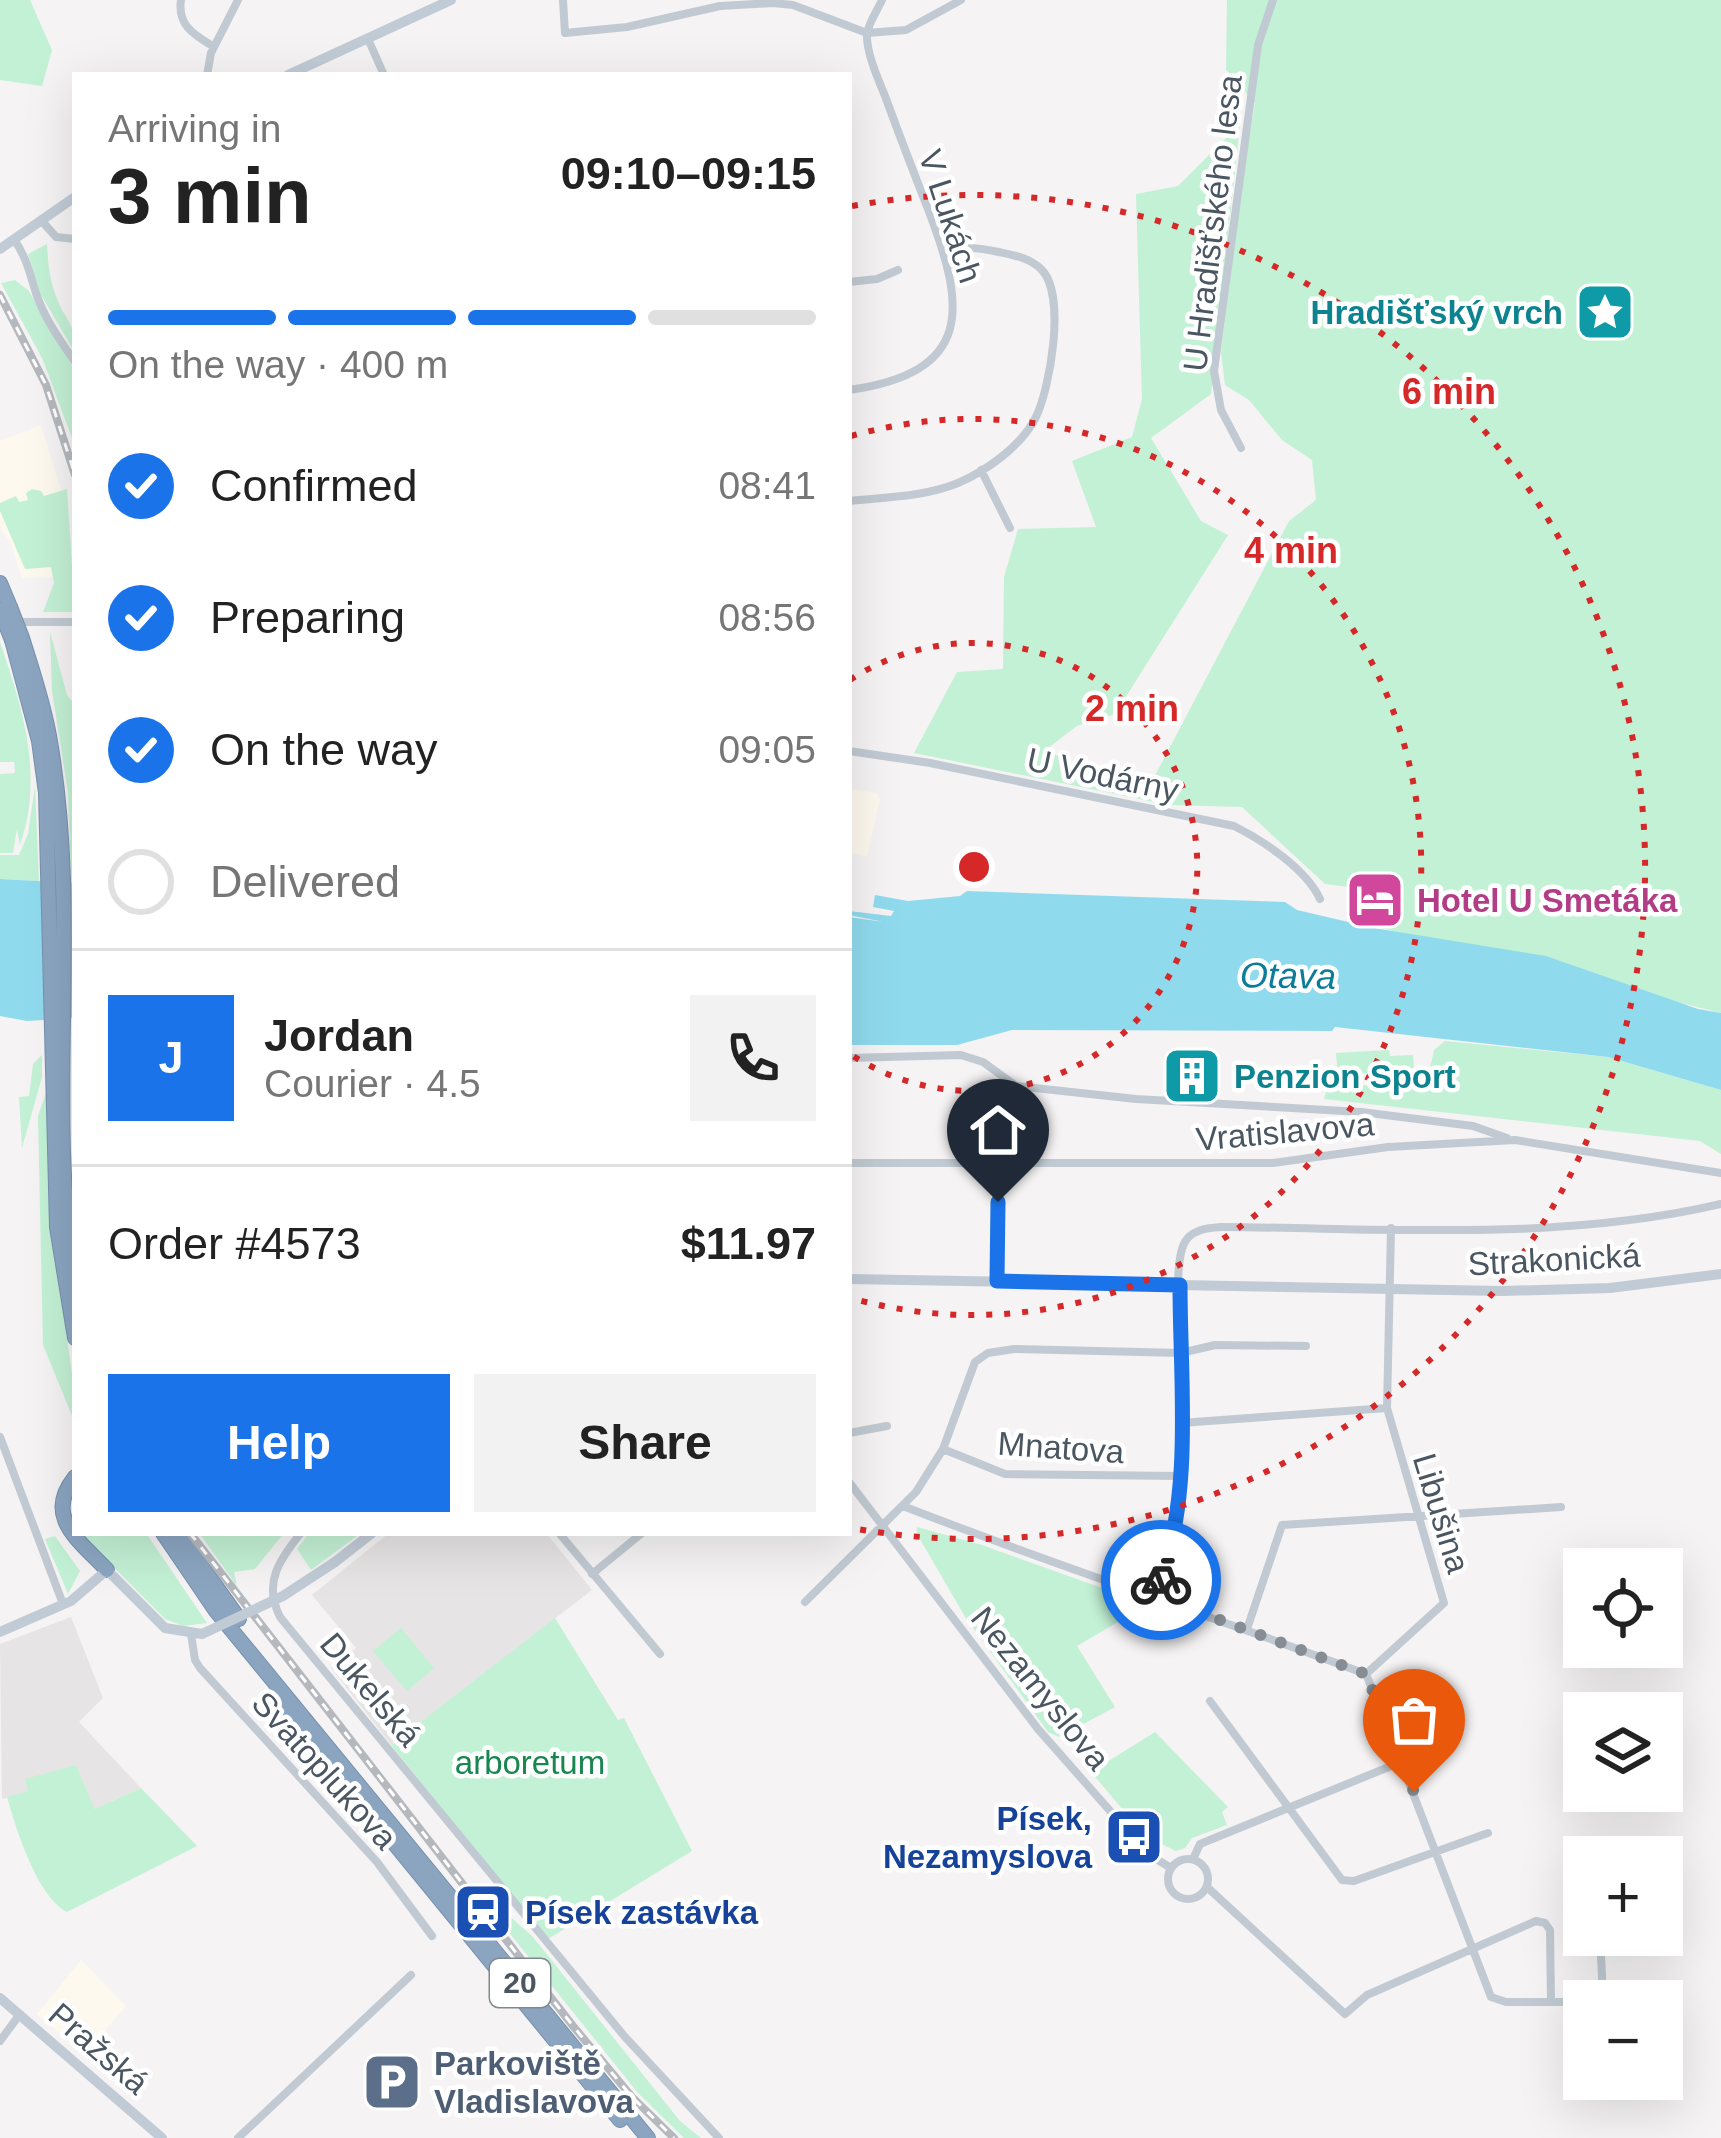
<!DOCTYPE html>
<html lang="en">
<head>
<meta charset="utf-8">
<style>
  body { margin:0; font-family:Arial,sans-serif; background:#f2f2f2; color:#222; height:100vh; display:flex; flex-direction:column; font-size:45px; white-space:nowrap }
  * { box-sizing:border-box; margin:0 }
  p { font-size:39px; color:#767676 }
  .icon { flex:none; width:66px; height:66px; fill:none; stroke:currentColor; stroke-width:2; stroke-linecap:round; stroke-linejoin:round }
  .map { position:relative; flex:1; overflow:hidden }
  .drawer { position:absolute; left:72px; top:72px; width:780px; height:1464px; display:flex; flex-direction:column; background:#fff; border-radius:0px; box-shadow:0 12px 48px #0002 }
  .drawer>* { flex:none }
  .fabs { position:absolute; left:1563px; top:1548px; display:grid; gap:24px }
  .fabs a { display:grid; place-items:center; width:120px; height:120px; border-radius:0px; background:#fff; box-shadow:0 12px 48px #0002; font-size:60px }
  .pin { position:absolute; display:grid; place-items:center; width:102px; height:102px; color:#fff; margin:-123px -51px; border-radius:50% 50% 50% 0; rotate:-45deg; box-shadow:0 0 12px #0007 }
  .pin .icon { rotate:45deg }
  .courier { position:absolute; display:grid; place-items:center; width:120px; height:120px; margin:-60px; border:9px solid #1a73e8; border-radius:50%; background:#fff; color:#222; box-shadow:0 3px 15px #0007 }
  .overview em { font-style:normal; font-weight:700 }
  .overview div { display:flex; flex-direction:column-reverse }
  .overview { display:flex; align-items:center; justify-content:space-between; height:204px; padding:0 36px }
  h1 { font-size:78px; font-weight:700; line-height:90px }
  .bar { display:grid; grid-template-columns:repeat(4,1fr); gap:18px 12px; align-content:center; height:144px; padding:0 36px }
  .bar i { height:15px; border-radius:9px; background:#e0e0e0 }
  .bar .selected { background:#1a73e8 }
  .bar p { grid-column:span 4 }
  .line { display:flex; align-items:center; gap:30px; padding:0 36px; border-top:3px solid #e0e0e0 }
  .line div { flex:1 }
  .round { display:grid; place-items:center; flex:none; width:126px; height:126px; border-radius:0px; background:#f2f2f2 }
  ol { padding:0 36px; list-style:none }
  li { display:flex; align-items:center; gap:36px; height:132px }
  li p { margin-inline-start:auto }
  li .icon { padding:12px; border-radius:50%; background:#1a73e8; color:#fff; stroke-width:4 }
  li:last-child { color:#767676 }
  li i { width:66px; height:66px; border:6px solid #e0e0e0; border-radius:50% }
  .primary-button { display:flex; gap:24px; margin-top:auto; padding:24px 36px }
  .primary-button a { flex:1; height:138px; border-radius:0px; background:#1a73e8; color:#fff; font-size:48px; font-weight:700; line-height:138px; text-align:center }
  .primary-button a+a { background:#f2f2f2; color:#222 }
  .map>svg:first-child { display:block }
</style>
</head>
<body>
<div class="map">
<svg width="1721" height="2138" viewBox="0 0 1721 2138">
  <rect width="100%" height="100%" fill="#f5f3f3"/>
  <path fill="#fdf9ef" d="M41,425L62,493L68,577L22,578L11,544L0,526V441Z
    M849,788L876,793L880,799L867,857L849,852Z
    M81,1960L126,2006L84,2055L37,2014Z"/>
  <path fill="#e6e4e5" d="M389,1533H546L592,1590L391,1745L331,1668L356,1648L312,1595Z
    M71,1617L103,1698L79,1722L141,1788L95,1809L76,1765L25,1780L29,1791L2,1799L0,1644Z"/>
  <path fill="#c3f1d5" d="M0,0H30L52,50L42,86L0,80Z
    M1227,0H1721V1013L1349,920V887L1325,884L1242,807L1169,805L914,753L957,672L1003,669L1004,577L1018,529L1096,527L1072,461L1132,437L1142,399L1136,194L1178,186L1240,124L1211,394L1151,438L1201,521L1228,535L1115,714L1077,726L1045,750L1099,775L1150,785L1289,521L1316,500L1312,460L1282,440L1249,400L1225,385L1221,352L1243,172L1255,103L1226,70Z
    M47,244C48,262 49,278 56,296C66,324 75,319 75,353L40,293L28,254Z
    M15,280L29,291L75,371V446L42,358L1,283Z
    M32,489L41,491L44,496L67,489L75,612H43L54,583L51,567L25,569L0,511V503L16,496L19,502L28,500L26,493Z
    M50,632L67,695L75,705V883H71L68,793L52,691Z
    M0,642C23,709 44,776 20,845L17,829L13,853H0V774L15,773L14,762H0Z
    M35,786L39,881L0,879V855H19L28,834Z
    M1445,1041L1608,1057L1721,1090V1154L1700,1141L1324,1099L1328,1085L1426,1086L1434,1050Z
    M1389,1050L1390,1056L1413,1055L1414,1068L1338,1076L1336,1053Z
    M42,1055V1077L22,1148L19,1097L29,1096L33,1064Z
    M46,1093L53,1240L75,1394V1423L43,1345L38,1116Z
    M917,1527L982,1545L1141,1602L1118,1622L1077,1646L1115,1707L1059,1737L1048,1732L964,1615L917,1534Z
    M80,1533H146L207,1623L183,1626L165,1619Z
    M199,1533H284L255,1569L234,1572L237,1586Z
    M309,1533H361L311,1570L297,1549Z
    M55,1536L80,1571L68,1594L45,1539Z
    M555,1618L618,1720L624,1718L692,1851L548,1939L391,1745Z
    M401,1628L434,1668L407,1691L373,1651Z
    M1155,1732L1228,1807L1222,1812L1227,1825L1192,1838L1185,1848L1176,1851L1145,1836L1091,1772Z
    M76,1765L95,1809L141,1788L197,1846L67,1912C37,1897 16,1828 7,1797L28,1791L25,1779Z
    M505,1912L533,1937L680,2121L701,2138H684L638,2093L495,1915Z"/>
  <path fill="#90daee" d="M0,879L75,883V1018L27,1021L0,1016Z
    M967,891L1285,902L1297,910L1374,928L1546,956L1698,1009L1721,1013V1090L1608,1057L1335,1027L1332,1031L1012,1030L957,1045H849V917L884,922L849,915V911L891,916L894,911L873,907L875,895L908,901L960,896Z"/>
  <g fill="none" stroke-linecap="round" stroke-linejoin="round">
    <g stroke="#7690ad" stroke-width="16">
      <path id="highway" d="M0,583L10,607
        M22,638C32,670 43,702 49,736C82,917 45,1105 75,1286
        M12,640L39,741L46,793L57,1227L75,1338
        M75,1477C43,1517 79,1540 107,1570
        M163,1533L216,1611L648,2138
        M178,1533L239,1619
        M274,1696L620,2120"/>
    </g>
    <path stroke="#c1cad2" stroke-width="8" d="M181,0C177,26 195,35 214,47
      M563,0L565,33L627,27L720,6L773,3L793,5L867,33L906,30L961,0
      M368,39L384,75
      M207,75L211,53L238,0
      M41,220L56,237L75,239
      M14,239C27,259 29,271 36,293C44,318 60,340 75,362
      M849,282L877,279L898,270
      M849,390C974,372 966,308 928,209C913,171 899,134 885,96C878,79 866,52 867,34C868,24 878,9 882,0
      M1241,448L1221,410L1214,371L1258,45L1273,0
      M981,470L1010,528
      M849,501C885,497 924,497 958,483C986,471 1020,447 1035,419C1050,390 1067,294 1041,269C1030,258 1013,255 999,252C979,248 963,245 945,252
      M17,622H75
      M849,751L930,763L1234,826C1264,841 1306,869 1320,899
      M849,1058L961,1055L983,1062L1016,1086L1136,1099L1361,1112L1473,1126L1507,1138
      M849,1163H1273L1388,1147L1515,1140L1721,1173
      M997,1281L998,1163
      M1181,1423L1387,1408
      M849,1433L887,1426
      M0,1437L63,1604
      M943,1449L1005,1474L1179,1476
      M849,1482L1038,1729L1148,1854L1171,1868
      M903,1506C1056,1566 1212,1616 1366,1674
      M301,1533C279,1560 263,1583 280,1617L625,2037L719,2138
      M559,1533L660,1654
      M592,1574L642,1533
      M1155,1596C1183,1515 1181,1433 1181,1348C1180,1320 1174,1270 1183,1246C1189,1229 1208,1228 1222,1227C1387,1228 1559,1242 1721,1204
      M805,1602L916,1492L943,1449L975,1362L988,1353L1014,1349L1181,1353L1215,1345L1306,1346
      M1247,1629L1282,1525L1561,1507
      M191,1634L195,1660L200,1668L377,1862L432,1936
      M1366,1674L1444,1603L1387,1408L1391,1228
      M1210,1701L1342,1880L1354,1881L1488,1833
      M1401,1762L1491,1997L1506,2002H1584
      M1193,1859L1200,1844L1401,1762L1366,1674
      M1168 1879a20 20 0 1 1 40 0a20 20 0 1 1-40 0Z
      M1207,1887L1345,2014L1367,1995L1536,1921L1545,1923L1550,1930L1551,2002
      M1601,1956L1603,1996
      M1594,2001L1603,1996L1613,2001
      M0,2041L20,2014
      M238,2138L411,1975"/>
    <path stroke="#c1cbd6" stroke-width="10" d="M288,75L451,0
      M0,249L75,197
      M849,1279L1502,1291L1610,1288L1721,1274
      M335,1562L372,1533
      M0,1632L71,1601L107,1570L165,1628L202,1634
      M0,1998L162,2138"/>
    <use href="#highway" stroke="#8ba5c1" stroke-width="14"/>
    <g stroke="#b5b8bd" stroke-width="8">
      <path id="rail" d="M0,295L46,385L75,475
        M190,1533L573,2026L632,2097L674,2138"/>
    </g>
    <use href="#rail" stroke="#fff" stroke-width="3" stroke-dasharray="9" stroke-linecap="butt"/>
    <g stroke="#7690ad" stroke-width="16" stroke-linecap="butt">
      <path id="highway-bridge" d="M10,607L22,638
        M0,610L12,640"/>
    </g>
    <path stroke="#c1cbd6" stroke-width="10" d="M202,1634L283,1596L335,1562"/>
    <use href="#highway-bridge" stroke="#8ba5c1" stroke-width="14"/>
  </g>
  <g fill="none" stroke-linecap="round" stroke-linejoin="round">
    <path stroke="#868d94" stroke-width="12" stroke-dasharray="0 21.6" d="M1161,1580L1155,1596L1366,1674L1414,1792"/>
    <path stroke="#1a73e8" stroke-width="15" d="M998,1202L997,1281L1180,1285C1180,1381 1193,1488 1161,1580"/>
  </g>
  <g fill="none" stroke="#d62828" stroke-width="6" stroke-dasharray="6 12">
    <path d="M850 680A224 224 0 1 1 850 1054"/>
    <path d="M851 436A448 448 0 1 1 851 1298"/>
    <path d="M852 206A672 672 0 1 1 852 1528"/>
  </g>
  <defs>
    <g id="sight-square" transform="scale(3)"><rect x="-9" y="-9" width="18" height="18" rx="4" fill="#0f9aa8" stroke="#fff"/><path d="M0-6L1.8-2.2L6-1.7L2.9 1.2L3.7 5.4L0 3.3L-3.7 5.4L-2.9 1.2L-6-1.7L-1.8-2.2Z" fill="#fff"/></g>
    <g id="hotel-square" transform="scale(3)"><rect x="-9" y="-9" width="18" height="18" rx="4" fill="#d1479c" stroke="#fff"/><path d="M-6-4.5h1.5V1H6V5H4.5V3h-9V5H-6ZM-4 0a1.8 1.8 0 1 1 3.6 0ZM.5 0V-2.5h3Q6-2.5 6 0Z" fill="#fff"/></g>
    <g id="building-square" transform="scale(3)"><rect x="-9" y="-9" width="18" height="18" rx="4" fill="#0f9aa8" stroke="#fff"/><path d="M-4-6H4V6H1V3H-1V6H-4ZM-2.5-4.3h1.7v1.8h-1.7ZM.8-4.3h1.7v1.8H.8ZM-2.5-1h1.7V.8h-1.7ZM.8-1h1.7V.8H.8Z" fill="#fff"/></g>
    <g id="bus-square" transform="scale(3)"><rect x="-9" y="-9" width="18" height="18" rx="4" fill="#1a4fb4" stroke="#fff"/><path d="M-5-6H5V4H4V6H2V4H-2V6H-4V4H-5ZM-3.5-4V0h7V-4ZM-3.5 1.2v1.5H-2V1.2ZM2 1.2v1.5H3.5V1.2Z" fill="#fff"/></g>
    <g id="station-square" transform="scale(3)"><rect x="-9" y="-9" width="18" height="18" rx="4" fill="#1a4fb4" stroke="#fff"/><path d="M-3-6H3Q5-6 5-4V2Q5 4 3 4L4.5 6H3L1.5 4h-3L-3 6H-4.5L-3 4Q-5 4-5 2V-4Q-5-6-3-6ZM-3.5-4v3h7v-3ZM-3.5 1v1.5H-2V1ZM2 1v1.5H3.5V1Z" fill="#fff"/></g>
    <g id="parking-square" transform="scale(3)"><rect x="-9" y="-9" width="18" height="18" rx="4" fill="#5c6f8a" stroke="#fff"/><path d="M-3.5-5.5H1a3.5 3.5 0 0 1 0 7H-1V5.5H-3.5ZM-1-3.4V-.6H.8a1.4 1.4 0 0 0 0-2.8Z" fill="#fff"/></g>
  </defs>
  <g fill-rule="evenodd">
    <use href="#sight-square" x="1605" y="312"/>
    <use href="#hotel-square" x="1375" y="900"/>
    <use href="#building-square" x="1192" y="1076"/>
    <use href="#bus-square" x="1134" y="1837"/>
    <use href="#station-square" x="483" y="1912"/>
    <use href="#parking-square" x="392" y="2082"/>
  </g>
  <g text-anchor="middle" stroke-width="9" stroke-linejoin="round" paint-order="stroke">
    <rect fill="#fff" stroke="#808990" stroke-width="3" x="490" y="1959" width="60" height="48" rx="9"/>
    <g font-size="30" font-weight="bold" fill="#4a5661">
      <text x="520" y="1993">20</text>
    </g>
    <g font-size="33" fill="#4a5661" stroke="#fff">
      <text transform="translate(951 216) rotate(72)" y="12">V Lukách</text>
      <text transform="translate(1212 223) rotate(-83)" y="12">U Hradišťského lesa</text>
      <text transform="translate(1103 774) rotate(12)" y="12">U Vodárny</text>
      <text transform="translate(1285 1131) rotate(-5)" y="12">Vratislavova</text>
      <text transform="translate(1554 1259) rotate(-3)" y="12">Strakonická</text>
      <text transform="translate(1061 1447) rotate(4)" y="12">Mnatova</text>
      <text transform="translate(1442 1513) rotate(73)" y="12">Libušina</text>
      <text transform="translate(1041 1688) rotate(51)" y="12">Nezamyslova</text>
      <text transform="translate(371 1689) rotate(50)" y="12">Dukelská</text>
      <text transform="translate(325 1770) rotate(48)" y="12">Svatoplukova</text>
      <text transform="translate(99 2048) rotate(41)" y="12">Pražská</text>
    </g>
    <g font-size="33" font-weight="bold" fill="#0d838f" stroke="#fff" text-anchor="end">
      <text x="1563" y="324">Hradišťský vrch</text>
      <text x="1234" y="1088" text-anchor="start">Penzion Sport</text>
    </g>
    <g font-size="33" font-weight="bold" fill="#b23c85" stroke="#fff" text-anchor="start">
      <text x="1417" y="912">Hotel U Smetáka</text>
    </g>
    <g font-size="33" fill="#17864f" stroke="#fff">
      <text x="530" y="1774">arboretum</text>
    </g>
    <g font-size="33" font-weight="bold" fill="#164399" stroke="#fff" text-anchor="end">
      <text x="1092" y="1830">Písek,<tspan x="1092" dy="38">Nezamyslova</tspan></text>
      <text x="525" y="1924" text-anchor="start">Písek zastávka</text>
    </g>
    <g font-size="33" font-weight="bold" fill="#4e5e75" stroke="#fff" text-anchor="start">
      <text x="434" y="2075">Parkoviště<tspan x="434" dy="38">Vladislavova</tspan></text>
    </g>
    <g font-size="36" font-style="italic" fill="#0c7c9b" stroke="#fff">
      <text transform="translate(1288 975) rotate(1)" y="13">Otava</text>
    </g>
  </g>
  <circle cx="974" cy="867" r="18" fill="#d62828" stroke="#fff" stroke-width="6"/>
  <g font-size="36" text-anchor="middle" font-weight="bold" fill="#d62828" stroke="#fff" stroke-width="9" stroke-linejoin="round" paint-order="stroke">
    <text x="1449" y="404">6 min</text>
    <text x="1291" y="563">4 min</text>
    <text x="1132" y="721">2 min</text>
  </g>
</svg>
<div class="fabs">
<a><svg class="icon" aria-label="locate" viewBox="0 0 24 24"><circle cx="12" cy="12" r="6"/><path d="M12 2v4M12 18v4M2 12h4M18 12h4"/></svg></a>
<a><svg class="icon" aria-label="layers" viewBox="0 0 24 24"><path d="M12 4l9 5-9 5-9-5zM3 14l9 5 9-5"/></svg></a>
<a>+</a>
<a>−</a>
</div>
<div class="pin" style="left:1414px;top:1792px;background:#ea580c"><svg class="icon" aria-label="bag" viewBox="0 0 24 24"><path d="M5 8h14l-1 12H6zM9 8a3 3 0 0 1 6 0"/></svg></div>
<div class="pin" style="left:998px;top:1202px;background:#1f2937"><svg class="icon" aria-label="home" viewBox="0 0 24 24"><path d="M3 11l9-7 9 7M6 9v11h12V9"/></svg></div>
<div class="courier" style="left:1161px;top:1580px"><svg class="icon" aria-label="bike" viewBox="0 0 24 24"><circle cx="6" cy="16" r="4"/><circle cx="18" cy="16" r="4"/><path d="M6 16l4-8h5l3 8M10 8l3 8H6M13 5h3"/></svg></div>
<section class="drawer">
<div class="overview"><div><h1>3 min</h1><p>Arriving in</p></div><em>09:10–09:15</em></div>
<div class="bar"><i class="selected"></i><i class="selected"></i><i class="selected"></i><i></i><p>On the way · 400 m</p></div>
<ol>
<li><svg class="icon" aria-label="check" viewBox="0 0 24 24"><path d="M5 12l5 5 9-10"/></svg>Confirmed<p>08:41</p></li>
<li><svg class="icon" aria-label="check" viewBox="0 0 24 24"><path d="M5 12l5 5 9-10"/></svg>Preparing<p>08:56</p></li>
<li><svg class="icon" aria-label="check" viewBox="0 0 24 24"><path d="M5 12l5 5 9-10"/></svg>On the way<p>09:05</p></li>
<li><i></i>Delivered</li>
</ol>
<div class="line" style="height:216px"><b class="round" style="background:#1a73e8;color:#fff">J</b><div><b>Jordan</b><p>Courier · 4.5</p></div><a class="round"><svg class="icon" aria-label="phone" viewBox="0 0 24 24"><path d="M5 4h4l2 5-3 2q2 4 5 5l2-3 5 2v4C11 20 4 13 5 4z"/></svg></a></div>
<div class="line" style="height:156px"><div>Order #4573</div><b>$11.97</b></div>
<div class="primary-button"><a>Help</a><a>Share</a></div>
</section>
</div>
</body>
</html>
